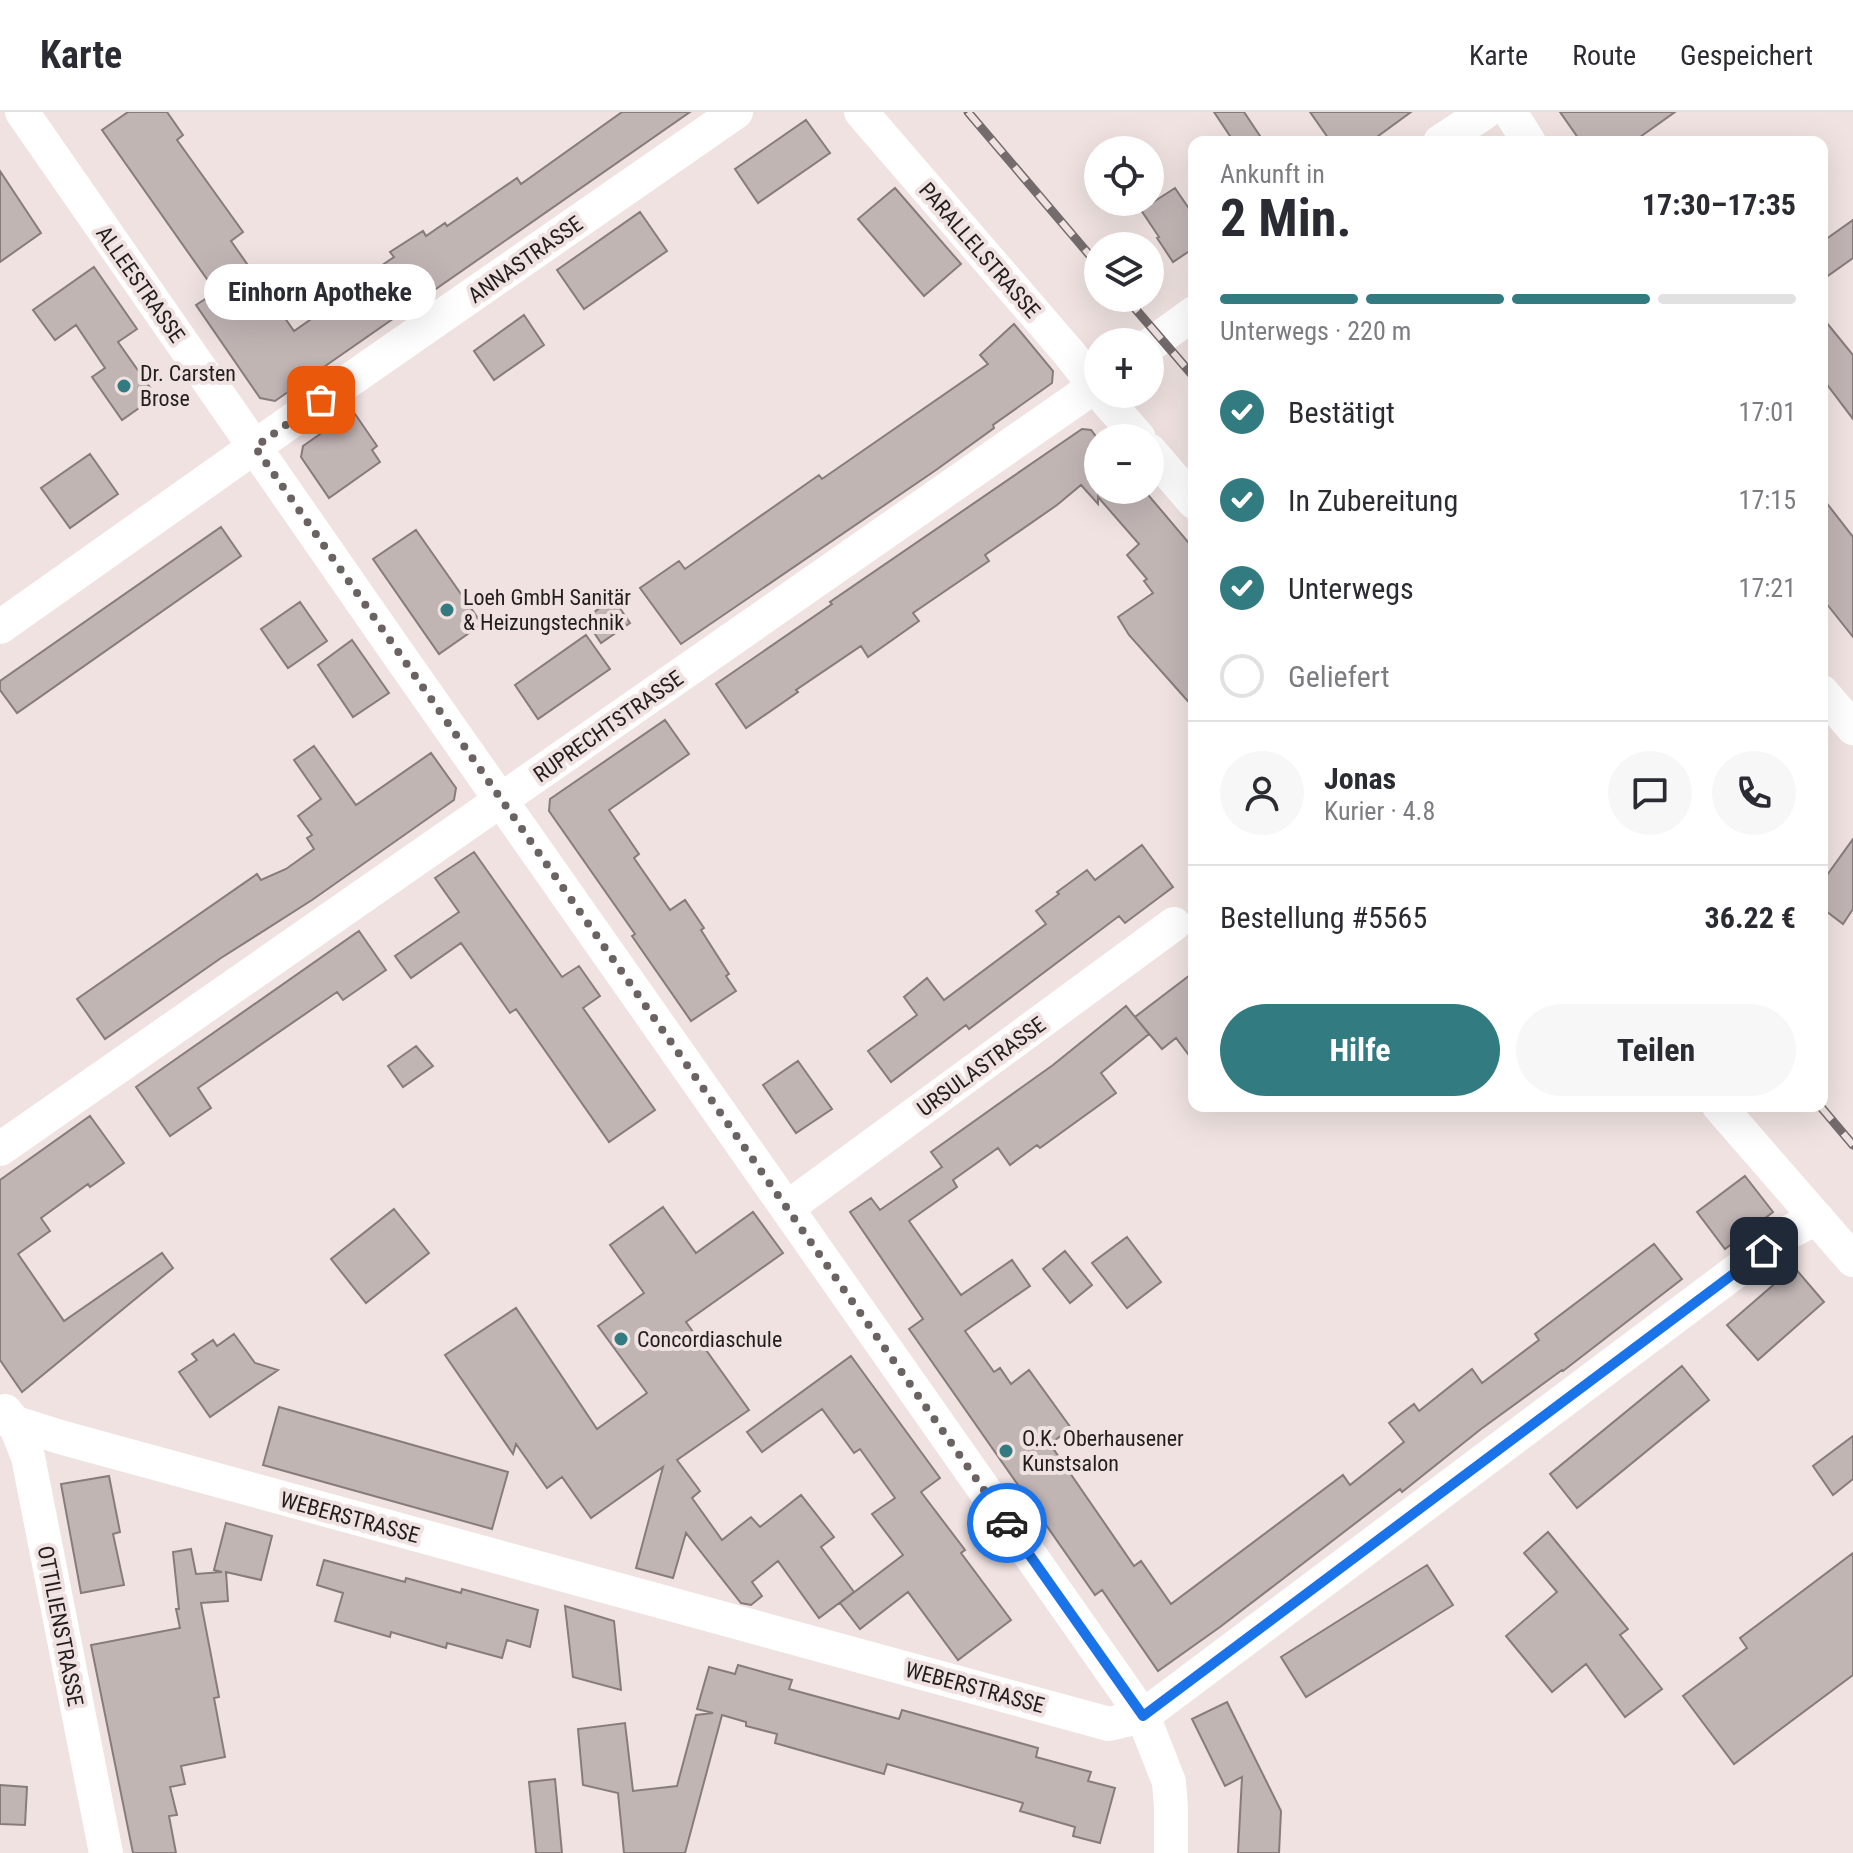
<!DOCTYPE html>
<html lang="de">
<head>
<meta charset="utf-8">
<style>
  body { margin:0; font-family:"Roboto Condensed",sans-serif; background:#f7f7f7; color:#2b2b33; height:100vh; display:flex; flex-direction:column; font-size:30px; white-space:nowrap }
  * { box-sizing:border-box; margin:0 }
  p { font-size:26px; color:#7c7c81 }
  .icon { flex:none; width:44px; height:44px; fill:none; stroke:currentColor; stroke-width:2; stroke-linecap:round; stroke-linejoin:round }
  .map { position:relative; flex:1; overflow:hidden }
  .side { position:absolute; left:1188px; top:24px; width:640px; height:976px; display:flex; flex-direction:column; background:#fff; border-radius:16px; box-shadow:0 8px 32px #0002 }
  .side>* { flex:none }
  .tools { position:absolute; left:1084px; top:24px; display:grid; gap:16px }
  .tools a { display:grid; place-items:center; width:80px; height:80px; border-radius:50%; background:#fff; box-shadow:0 8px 32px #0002; font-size:40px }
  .pin { position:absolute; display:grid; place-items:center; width:68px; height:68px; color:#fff; margin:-34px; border-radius:16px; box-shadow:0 4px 12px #0006 }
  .courier { position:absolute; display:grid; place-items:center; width:80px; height:80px; margin:-40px; border:6px solid #1a73e8; border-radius:50%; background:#fff; color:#222; box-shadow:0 2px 10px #0007 }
  .bubble { position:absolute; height:56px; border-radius:28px; background:#fff; box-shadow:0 8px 32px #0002; font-size:26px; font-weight:700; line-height:56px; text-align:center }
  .head em { font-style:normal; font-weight:700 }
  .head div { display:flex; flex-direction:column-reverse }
  .head { display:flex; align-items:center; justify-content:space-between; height:136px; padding:0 32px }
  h1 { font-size:52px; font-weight:700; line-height:60px }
  .bar { display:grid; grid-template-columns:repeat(4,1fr); gap:12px 8px; align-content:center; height:96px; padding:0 32px }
  .bar i { height:10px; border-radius:6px; background:#e1e1e2 }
  .bar .selected { background:#327b81 }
  .bar p { grid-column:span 4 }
  .line { display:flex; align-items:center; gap:20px; padding:0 32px; border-top:2px solid #e1e1e2 }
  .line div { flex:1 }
  .round { display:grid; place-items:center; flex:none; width:84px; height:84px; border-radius:42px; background:#f7f7f7 }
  ol { padding:0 32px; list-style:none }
  li { display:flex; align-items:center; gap:24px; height:88px }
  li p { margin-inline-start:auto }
  li .icon { padding:8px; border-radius:50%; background:#327b81; color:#fff; stroke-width:4 }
  li:last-child { color:#7c7c81 }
  li i { width:44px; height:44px; border:4px solid #e1e1e2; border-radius:50% }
  .cta { display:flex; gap:16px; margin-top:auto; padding:16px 32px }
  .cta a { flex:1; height:92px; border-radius:48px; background:#327b81; color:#fff; font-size:32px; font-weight:700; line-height:92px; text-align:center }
  .cta a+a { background:#f7f7f7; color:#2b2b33 }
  header { display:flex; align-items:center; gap:48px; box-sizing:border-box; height:112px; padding:0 40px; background:#fff; border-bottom:2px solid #e1e1e2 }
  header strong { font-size:38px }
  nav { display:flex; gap:44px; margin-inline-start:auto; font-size:28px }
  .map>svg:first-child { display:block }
</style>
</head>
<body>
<header>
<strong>Karte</strong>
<nav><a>Karte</a><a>Route</a><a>Gespeichert</a></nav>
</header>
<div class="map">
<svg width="1853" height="1741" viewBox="0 0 1853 1741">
  <rect width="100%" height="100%" fill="#efe2e1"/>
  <path fill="#c1b5b4" stroke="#877c7b" stroke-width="2" d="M128,0H167L183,23L177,28L243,120L231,129L294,219L377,161L375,158L394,145L390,140L423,119L426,124L445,111L447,114L517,66L521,72L622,0H690L275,289L260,286L196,193L216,180L102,18Z
    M1214,0H1244L1264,30H1234Z
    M1310,0H1411L1370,30H1331Z
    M1560,0H1675L1633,30H1581Z
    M806,8L830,41L758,91L735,57Z
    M0,59L41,121L0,150Z
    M895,76L961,152L924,184L858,107Z
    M1175,76L1194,104V136L1173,150L1157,126L1159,125L1141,98Z
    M640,100L667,139L584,197L557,158Z
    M1853,108V146L1822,168V130Z
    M94,155L137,217L118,230L156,284L122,308L92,265L105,256L76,213L55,228L33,198Z
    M524,203L544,233L494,268L474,239Z
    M1822,205L1853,243V307L1822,266Z
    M1014,212L1053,259L1052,271L993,313L994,316L936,358L681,532L640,476L679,449L685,457L819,363L822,367L988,252L980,243Z
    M353,299L377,334L372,338L380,350L329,386L301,345L303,334Z
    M1082,317L1091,318L1098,327V378H1144L1194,437V596L1129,523L1118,505L1153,481L1144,469L1147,467L1127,443L1139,432L1098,385V392L1081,373L1057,393L985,443L989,449L913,501L919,509L868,545L861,534L796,578L798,580L746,616L716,572L832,492L830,490Z
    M90,342L118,382L70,416L41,376Z
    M1822,385L1853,425V525L1822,486Z
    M221,415L241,444L17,601L0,578V569Z
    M416,418L482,512L439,542L373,447Z
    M613,486L630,511L601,531L585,507Z
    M300,490L327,529L288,556L261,517Z
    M586,523L610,557L538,607L515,573Z
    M352,528L389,581L353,605L318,553Z
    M665,608L689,642L609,698L639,742L634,746L670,798L685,788L704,816L701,818L729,862L726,864L736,879L691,909L632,824L635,822L549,699L550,687Z
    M314,634L356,693L431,641L456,676L454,688L312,788L221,846L105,927L77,887L257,762L261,768L286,757L314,737L307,726L312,723L298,704L321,687L294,648Z
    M1853,727V797L1843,812L1822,796V770Z
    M1142,733L1173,775L1125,811L1119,804L969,917L966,913L891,970L868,939L917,903L904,885L927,866L944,888L1046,812L1036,799L1059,782L1057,780L1087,758L1095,768Z
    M474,740L562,865L579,854L600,884L583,896L655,998L609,1030L516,897L510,901L461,831L411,866L395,844L459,800L435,766Z
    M359,819L386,858L343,888L337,880L198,976L211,996L170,1024L136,975Z
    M1194,860V950L1176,926L1162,937L1135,905Z
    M1126,894L1149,922L1101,961L1116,981L1040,1036L1037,1033L1010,1053L998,1036L953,1068L957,1075L909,1109L961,1183L1012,1148L1030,1174L965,1219L994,1260L1000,1256L1011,1272L1029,1258L1071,1316L1050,1332L1134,1454L1141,1449L1171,1492L1343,1363L1350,1373L1404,1330L1389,1311L1414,1292L1419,1299L1472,1257L1482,1271L1539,1228L1535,1222L1654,1132L1682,1167L1563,1259L1562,1258L1481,1317L1402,1380L1400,1377L1220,1515L1158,1559L1102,1478L1095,1483L909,1217L923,1207L850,1100L871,1086L880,1098L942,1055L931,1040L1053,953Z
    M416,934L433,954L403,975L388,954Z
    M798,949L832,997L796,1021L763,973Z
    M90,1004L124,1051L90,1075L88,1072L41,1106L50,1119L18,1142L64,1209L162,1141L173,1156L22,1280L0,1248V1068Z
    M1745,1064L1773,1100L1725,1137L1697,1100Z
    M663,1095L696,1141L753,1100L783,1141L686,1210L749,1298L677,1348L700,1379L692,1386L722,1428L751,1405L760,1415L801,1383L834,1425L821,1435L854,1480L819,1506L778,1449L752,1470L762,1484L751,1493L741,1491L686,1421L673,1466L636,1456L663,1355L591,1406L562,1365L547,1376L516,1332L513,1342L445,1243L516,1196L597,1317L647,1281L598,1214L644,1181L610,1133Z
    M394,1097L429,1141L366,1191L331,1147Z
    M1127,1125L1161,1170L1127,1196L1092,1151Z
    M1065,1139L1092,1173L1070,1191L1043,1157Z
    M1794,1155L1824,1190L1758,1248L1727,1213Z
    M234,1222L255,1251L278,1258L210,1305L179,1260L197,1248L192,1242L213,1228L217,1234Z
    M851,1244L940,1366L921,1380L965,1438L961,1441L1011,1508L958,1548L908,1480L860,1517L840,1491L903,1443L872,1402L895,1386L860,1337L854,1341L822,1297L762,1340L747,1320Z
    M1682,1254L1709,1288L1577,1396L1550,1362Z
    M279,1295L508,1360L492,1417L263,1353Z
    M1853,1324V1367L1833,1383L1813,1354Z
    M109,1364L120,1420L113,1422L124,1473L81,1481L61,1372Z
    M226,1411L272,1424L261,1468L226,1460L228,1489L201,1491L219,1585L214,1586L225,1645L181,1654L185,1672L170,1675L177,1703L169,1704L176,1741H133L91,1533L180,1516L176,1497H179L173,1440L191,1437L196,1462L222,1460L214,1458Z
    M1548,1420L1628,1517L1620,1523L1662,1577L1625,1605L1586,1552L1552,1580L1506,1524L1557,1480L1524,1441Z
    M1853,1441V1563L1734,1652L1683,1584L1747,1536L1740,1526Z
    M324,1448L405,1470L406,1466L461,1481L462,1477L538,1498L530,1535L507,1528L502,1546L447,1531L446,1536L391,1520L390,1525L335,1509L343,1481L317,1473Z
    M1427,1453L1453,1493L1306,1585L1281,1545Z
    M565,1494L614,1509L621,1578L573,1565Z
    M738,1553L792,1568L789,1577L899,1607L902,1598L1038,1636L1036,1645L1091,1660L1088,1669L1115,1676L1100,1731L1073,1724L1075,1715L1020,1699L1023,1691L887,1652L884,1662L775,1631L777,1622L746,1614V1610L722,1603L685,1741H624L618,1681L583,1673L578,1617L625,1611L633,1679L677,1674L696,1603L713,1601L697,1597L709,1555L735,1562Z
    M1227,1590L1281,1699L1279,1741H1238L1242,1665L1225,1674L1192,1607Z
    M555,1667L562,1741H536L529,1670Z
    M0,1673L27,1675L25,1713L0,1712Z"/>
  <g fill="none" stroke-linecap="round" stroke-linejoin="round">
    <path stroke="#fff" stroke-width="34" d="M22,0L394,536L1143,1604L1169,1670L1171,1695V1741
      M861,0L1069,241L1098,278
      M1510,0L1529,30
      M1440,30L1485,0
      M1150,233L1194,201
      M1101,282L1139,326
      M1150,339L1194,390
      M0,515L321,288L736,0
      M1822,580L1853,616
      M1719,994L1853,1148
      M0,1037L1098,272
      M787,1096L1174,812
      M5,1299L14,1310L28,1345L106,1741
      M0,1306L60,1325L1109,1612L1143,1604L1787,1121L1817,1106"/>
    <g stroke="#746c6c" stroke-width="9">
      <path id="rail" d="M968,0L1098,153
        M1126,186L1194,265
        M1820,994L1853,1033"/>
    </g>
    <use href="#rail" stroke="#efe2e1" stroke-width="6" stroke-dasharray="18" stroke-linecap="butt"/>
  </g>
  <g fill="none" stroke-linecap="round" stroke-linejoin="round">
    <path stroke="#6a6362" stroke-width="8" stroke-dasharray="0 14.4" d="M321,288L255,335L1007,1411"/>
    <path stroke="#1a73e8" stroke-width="10" d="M1007,1411L1143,1604L1764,1139"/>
  </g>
  <g fill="#327b81" stroke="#efe2e1" stroke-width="3">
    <circle cx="124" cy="274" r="8"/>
    <circle cx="447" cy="498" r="8"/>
    <circle cx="621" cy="1227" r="8"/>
    <circle cx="1006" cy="1339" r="8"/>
  </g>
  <g text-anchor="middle" stroke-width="8" stroke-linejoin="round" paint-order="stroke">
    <g font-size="22" fill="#231e1e" stroke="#efe2e1">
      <text transform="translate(980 138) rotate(49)" y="8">PARALLELSTRASSE</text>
      <text transform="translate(525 147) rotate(-35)" y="8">ANNASTRASSE</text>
      <text transform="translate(141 172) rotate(55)" y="8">ALLEESTRASSE</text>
      <text transform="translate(608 614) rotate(-35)" y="8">RUPRECHTSTRASSE</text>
      <text transform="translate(981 954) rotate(-36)" y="8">URSULASTRASSE</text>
      <text transform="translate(350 1405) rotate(15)" y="8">WEBERSTRASSE</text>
      <text transform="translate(61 1514) rotate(79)" y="8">OTTILIENSTRASSE</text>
      <text transform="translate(975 1575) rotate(15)" y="8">WEBERSTRASSE</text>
    </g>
    <g font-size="22" fill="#231e1e" stroke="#efe2e1" text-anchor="start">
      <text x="140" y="269">Dr. Carsten<tspan x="140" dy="25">Brose</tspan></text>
      <text x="463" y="493">Loeh GmbH Sanitär<tspan x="463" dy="25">&amp; Heizungstechnik</tspan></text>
      <text x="637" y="1235">Concordiaschule</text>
      <text x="1022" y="1334">O.K. Oberhausener<tspan x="1022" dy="25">Kunstsalon</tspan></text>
    </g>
  </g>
</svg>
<div class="tools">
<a><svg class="icon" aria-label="locate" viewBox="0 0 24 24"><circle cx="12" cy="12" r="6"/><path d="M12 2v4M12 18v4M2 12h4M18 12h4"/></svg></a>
<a><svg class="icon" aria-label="layers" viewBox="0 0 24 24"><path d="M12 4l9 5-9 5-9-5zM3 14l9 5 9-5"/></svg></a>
<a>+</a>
<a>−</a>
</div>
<div class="pin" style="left:321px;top:288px;background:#ea580c"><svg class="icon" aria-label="bag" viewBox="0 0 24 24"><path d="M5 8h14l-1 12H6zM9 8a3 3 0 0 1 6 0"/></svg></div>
<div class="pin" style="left:1764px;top:1139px;background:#1f2937"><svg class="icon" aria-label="home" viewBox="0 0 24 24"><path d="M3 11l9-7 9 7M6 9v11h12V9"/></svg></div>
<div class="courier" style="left:1007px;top:1411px"><svg class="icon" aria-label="car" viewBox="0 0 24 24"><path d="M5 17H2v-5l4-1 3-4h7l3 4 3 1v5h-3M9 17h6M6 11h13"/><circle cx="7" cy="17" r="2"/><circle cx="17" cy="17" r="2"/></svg></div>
<div class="bubble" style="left:204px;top:152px;width:232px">Einhorn Apotheke</div>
<section class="side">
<div class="head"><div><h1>2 Min.</h1><p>Ankunft in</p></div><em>17:30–17:35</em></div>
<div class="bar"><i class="selected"></i><i class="selected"></i><i class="selected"></i><i></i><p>Unterwegs · 220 m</p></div>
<ol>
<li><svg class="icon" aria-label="check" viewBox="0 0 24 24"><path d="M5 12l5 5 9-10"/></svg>Bestätigt<p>17:01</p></li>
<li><svg class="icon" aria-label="check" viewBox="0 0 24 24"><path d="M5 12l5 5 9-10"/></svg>In Zubereitung<p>17:15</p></li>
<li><svg class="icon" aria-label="check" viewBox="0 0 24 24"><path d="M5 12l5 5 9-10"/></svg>Unterwegs<p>17:21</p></li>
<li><i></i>Geliefert</li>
</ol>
<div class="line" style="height:144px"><a class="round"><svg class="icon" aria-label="person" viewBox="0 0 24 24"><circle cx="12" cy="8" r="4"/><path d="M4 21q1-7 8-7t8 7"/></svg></a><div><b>Jonas</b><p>Kurier · 4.8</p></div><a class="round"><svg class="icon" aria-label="chat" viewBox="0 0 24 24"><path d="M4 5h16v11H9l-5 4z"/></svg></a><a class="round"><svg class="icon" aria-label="phone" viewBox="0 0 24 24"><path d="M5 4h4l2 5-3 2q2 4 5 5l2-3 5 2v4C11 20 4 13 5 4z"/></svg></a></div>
<div class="line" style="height:104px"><div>Bestellung #5565</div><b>36.22 €</b></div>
<div class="cta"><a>Hilfe</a><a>Teilen</a></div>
</section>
</div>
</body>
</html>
